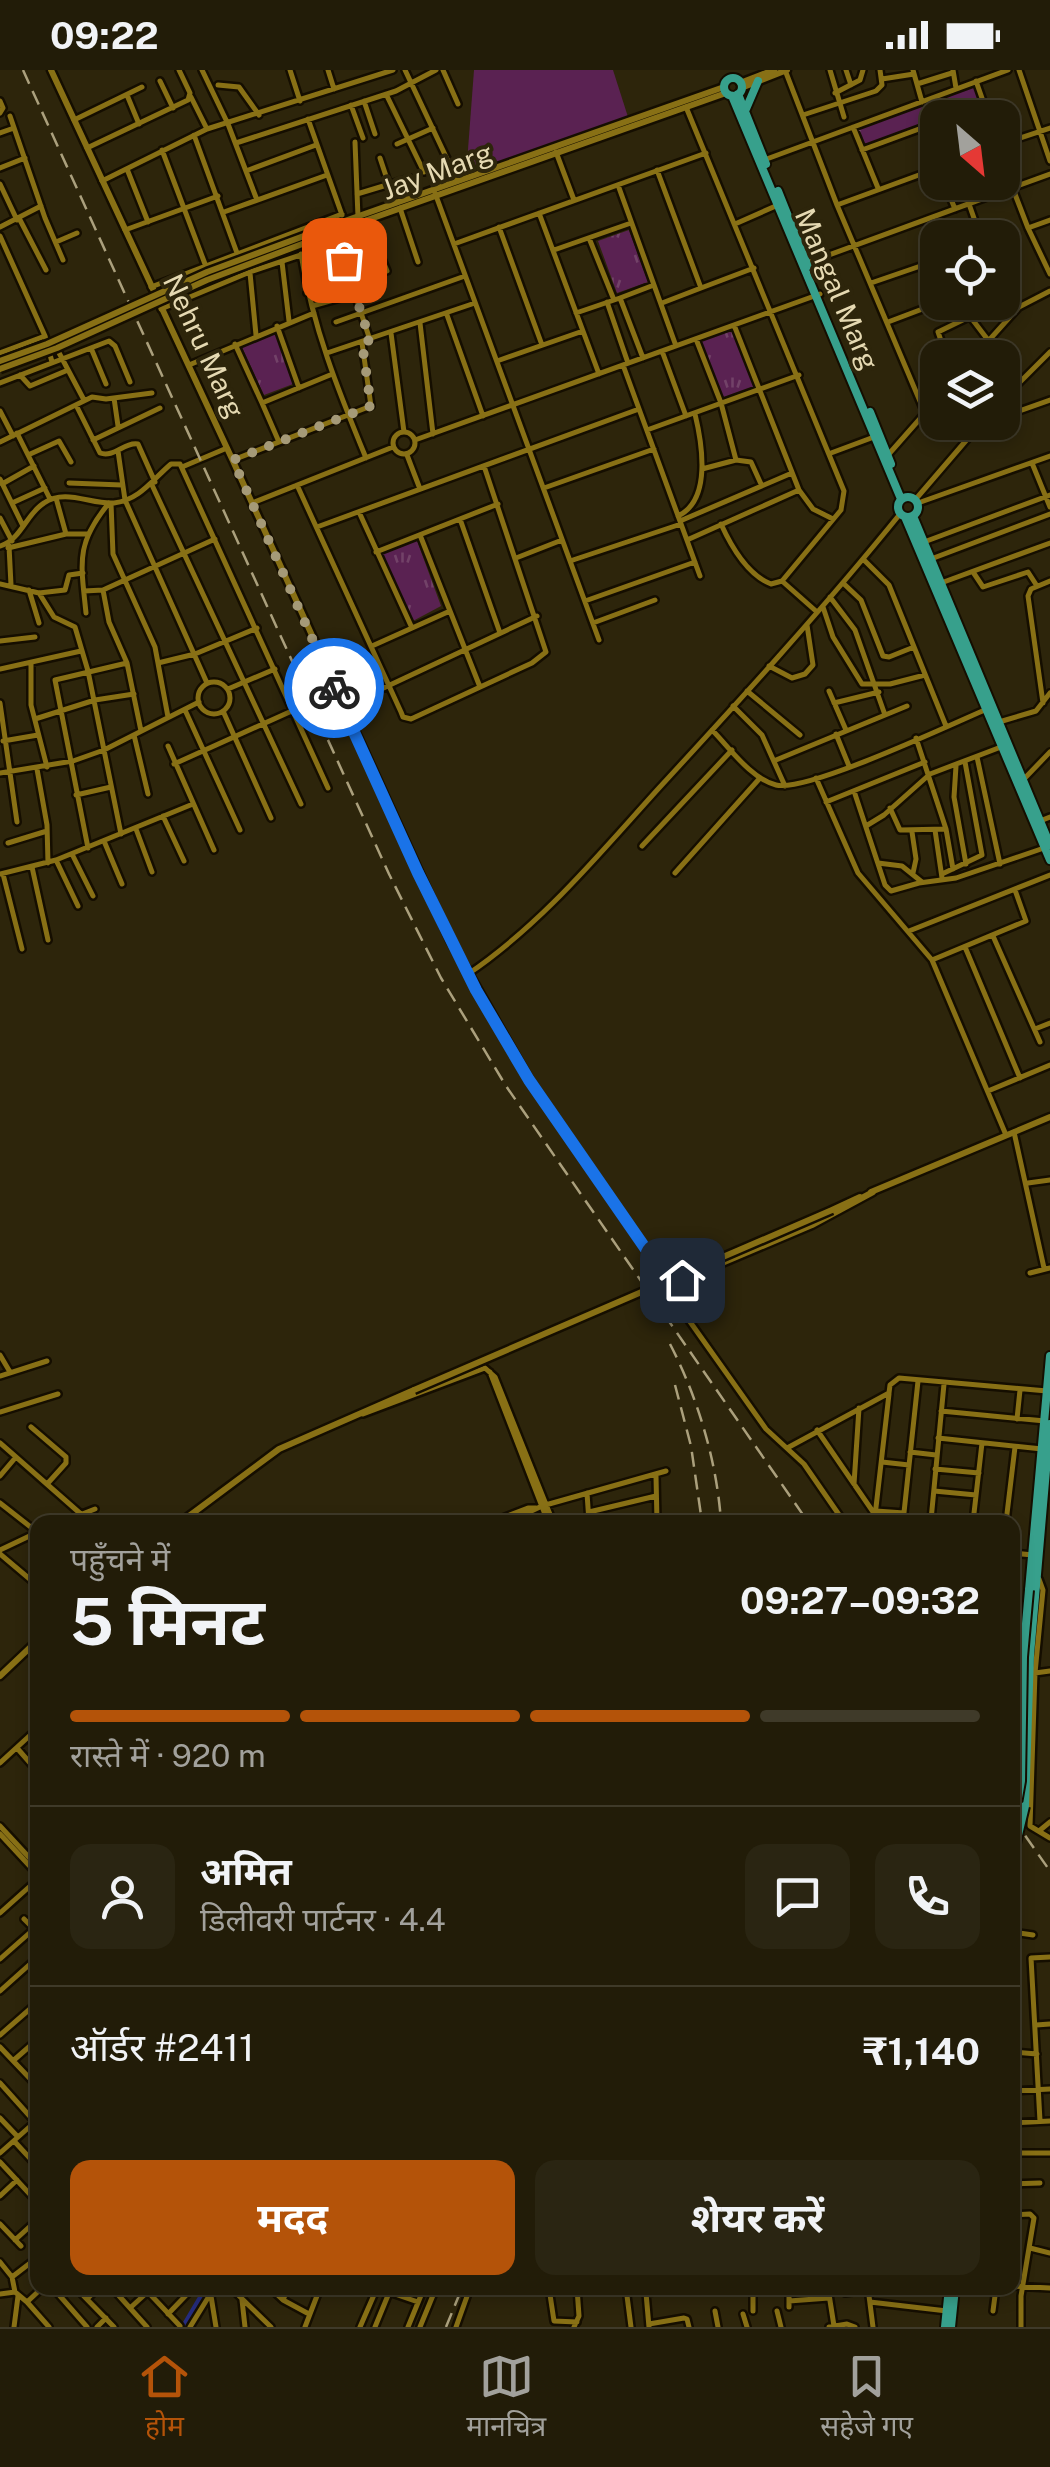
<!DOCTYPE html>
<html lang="hi">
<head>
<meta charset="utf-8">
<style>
  body { margin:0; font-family:"Public Sans","Noto Sans Devanagari",sans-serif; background:#2a2512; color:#f1f3f6; height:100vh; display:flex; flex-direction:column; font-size:38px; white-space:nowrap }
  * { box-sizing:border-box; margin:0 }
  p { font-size:32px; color:#a2a19c }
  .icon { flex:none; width:55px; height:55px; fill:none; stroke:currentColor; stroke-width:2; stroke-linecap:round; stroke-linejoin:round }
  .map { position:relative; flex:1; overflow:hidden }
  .drawer { position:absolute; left:30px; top:1445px; width:990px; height:780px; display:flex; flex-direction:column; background:#221c08; border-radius:20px; box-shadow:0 5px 15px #0003,0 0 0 2px #3f3a29 }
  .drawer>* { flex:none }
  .needle { width:65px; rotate:152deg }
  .controls { position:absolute; left:920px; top:30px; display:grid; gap:20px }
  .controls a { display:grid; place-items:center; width:100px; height:100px; border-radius:20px; background:#221c08; box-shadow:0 5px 15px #0003,0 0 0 2px #3f3a29; font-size:50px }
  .pin { position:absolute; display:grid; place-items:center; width:85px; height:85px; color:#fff; margin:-42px; border-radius:20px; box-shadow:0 5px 15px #0006 }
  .courier { position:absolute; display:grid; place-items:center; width:100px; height:100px; margin:-50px; border:8px solid #1a73e8; border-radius:50%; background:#fff; color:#222; box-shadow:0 2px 12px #0007 }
  .overview em { font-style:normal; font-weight:700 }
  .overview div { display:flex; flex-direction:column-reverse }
  .overview { display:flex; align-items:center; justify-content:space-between; height:170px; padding:0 40px }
  h1 { font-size:65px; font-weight:700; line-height:75px }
  .bar { display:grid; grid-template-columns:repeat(4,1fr); gap:15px 10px; align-content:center; height:120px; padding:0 40px }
  .bar i { height:12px; border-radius:8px; background:#3f3a29 }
  .bar .current { background:#b45309 }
  .bar p { grid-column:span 4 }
  .line { display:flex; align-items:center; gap:25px; padding:0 40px; border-top:2px solid #3f3a29 }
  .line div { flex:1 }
  .round { display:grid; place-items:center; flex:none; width:105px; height:105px; border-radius:20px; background:#2a2512 }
  .cta { display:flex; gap:20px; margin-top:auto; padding:20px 40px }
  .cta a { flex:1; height:115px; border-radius:20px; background:#b45309; color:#fff; font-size:40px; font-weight:700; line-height:115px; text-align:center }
  .cta a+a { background:#2a2512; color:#f1f3f6 }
  .status { display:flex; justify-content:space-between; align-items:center; height:70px; padding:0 50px; background:#221c08; direction:ltr }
  .status svg { height:28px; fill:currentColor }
  .menu { display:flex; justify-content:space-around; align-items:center; height:140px; border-top:2px solid #3f3a29; background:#221c08; font-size:28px; color:#a2a19c }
  .menu a { display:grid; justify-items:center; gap:5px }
  .menu .current { color:#b45309 }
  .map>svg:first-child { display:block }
</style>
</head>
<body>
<div class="status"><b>09:22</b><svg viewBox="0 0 49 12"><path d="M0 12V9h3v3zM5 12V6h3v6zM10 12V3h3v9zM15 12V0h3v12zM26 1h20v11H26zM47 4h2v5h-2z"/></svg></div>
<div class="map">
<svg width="1050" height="2257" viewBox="0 0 1050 2257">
  <defs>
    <pattern id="park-tufts" width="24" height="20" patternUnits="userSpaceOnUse" patternTransform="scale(2.5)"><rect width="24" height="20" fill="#5a2252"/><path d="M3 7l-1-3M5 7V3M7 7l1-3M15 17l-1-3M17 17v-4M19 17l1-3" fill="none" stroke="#724268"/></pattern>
  </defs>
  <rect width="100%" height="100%" fill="#2d250b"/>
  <path fill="#5a2252" d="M474,0H613L628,47L466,106Z"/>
  <path fill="url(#park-tufts)" d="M977,15L983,33L865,76L858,58Z
    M629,160L648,212L617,223L598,171Z
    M733,258L757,318L722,330L699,269Z
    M276,260L293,314L264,325L241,275Z
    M416,468L441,536L411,552L379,482Z"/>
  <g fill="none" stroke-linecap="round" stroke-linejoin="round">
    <path stroke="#252c7e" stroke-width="5" d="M183,2257L206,2218"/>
    <g stroke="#150e00" stroke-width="10">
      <path id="street" d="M202,0L228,54L257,130
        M290,0L300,31
        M328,0L334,19
        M405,0L457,110
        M443,0L458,34
        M785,0L837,135
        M830,0L844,47
        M846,0L851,15
        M913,0L922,32
        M953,0L956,18
        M1019,0L1050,91
        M882,9L914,4
        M160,11L173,38
        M976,11L989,48
        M917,14L952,3
        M218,15L239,17L259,45
        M835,23L860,10L863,0
        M386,24L424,102
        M127,25L139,54
        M191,27L207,59
        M0,31L3,38L0,43
        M364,31L375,64
        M351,35L363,68
        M686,37L844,421L841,440L782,511L817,542
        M803,45L876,21L882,15L880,0
        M10,46L45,148L63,190
        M950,48L984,35
        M308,49L342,145
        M74,50L142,17
        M853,57L878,118
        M0,63L14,58
        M194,65L237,183
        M355,72L358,147
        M236,73L396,21L436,0
        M397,74L433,58
        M1002,74L1050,58
        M87,78L188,30L190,23L179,0
        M162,80L205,194
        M862,80L938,52
        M556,82L574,130
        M380,88L395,133
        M764,90L1008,0
        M0,98L25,88
        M127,99L148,152
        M657,100L701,218L754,198
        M246,101L316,75
        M102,111L207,59L393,0
        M944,112L955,139
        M985,112L991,126
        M0,114L17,150
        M618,115L676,276
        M1013,119L1028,158
        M435,123L599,570
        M357,124L410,108
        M969,134L981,168
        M400,138L418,192
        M224,142L327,105
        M539,143L599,304
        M19,148L46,200
        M366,150L387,201
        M1050,150L1028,158L1050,204
        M735,154L778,135
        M351,156L372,214
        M0,157L41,136
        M499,157L542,275
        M125,160L218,126
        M0,166L45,266L52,292
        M589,168L614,230
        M56,172L77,163
        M338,173L370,270
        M454,174L706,83
        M554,180L631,153
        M301,184C313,258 338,320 366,388
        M282,192L289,251
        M807,193L1050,104
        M250,203L256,265
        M1002,211L1019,237
        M871,213L938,190
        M151,217L342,144
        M307,223L329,219
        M620,228L654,215
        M607,232L628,293
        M959,232L988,270
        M662,233L701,218
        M312,236L355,224
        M161,239L250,202L354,167
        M576,243L620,228L643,288
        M447,245L483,346
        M336,252L465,206
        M888,252L941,232
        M420,253L433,364
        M734,255L799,420
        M277,256L299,318
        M391,263L404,362
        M696,269L721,333L736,390L702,399
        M235,274L262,333L330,305
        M91,278L106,314
        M57,279L84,330
        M662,281L686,346
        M0,283L45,266
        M327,283L475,233
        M947,288L938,262L969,247
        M973,288L1019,237L1050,221
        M497,291L583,261
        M189,295L314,243
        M623,295L700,506
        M20,305L30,316L68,300
        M0,313L109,271L115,276L130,312
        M114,328L118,356
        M1002,330L1050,282
        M262,333L279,372
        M76,335L100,383C114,388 124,372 138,374L155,412
        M0,341L13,366
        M925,343L938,329
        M1002,347L1050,330
        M647,360L799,305
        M393 373a11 11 0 1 1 22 0a11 11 0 1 1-22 0Z
        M17,363L50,429
        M93,370L160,338
        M415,370L820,224
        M0,372L92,327L106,329L152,323
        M118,381L125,430L207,613
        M831,383L874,367
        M28,385L59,371L71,392
        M407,385L420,419
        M888,385L925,343L837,135L938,98
        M233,390L371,336L362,273
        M736,390L751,392L761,414
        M1032,393L1050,437
        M182,397L227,378
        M0,409L23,456
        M69,413L122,415
        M2,414L34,396
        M152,415L301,734
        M297,415L401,642L403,647L411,649L532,593L546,582L484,396
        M544,418L654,379
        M56,428L66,464
        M915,430L982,352
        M12,433L45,418
        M111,433L113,484L155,577L168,647
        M252,433L393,377
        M918,433L1050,386
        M359,442L412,558
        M678,446C712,430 702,373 695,344
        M0,448L12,471
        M460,449L500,563
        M680,451L792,403
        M721,454C731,476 748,505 771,514L782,511
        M317,457L639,339
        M420,465L480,617
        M687,470L799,420L813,439L833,449
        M924,472L1050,425
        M0,476C21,470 26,444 44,433C65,418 92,435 114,433C140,430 153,409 171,394H180L328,718
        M9,476L11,515
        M8,478L66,464H87
        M376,482L498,434
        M516,488L562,470
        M931,489L1050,444
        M864,490L889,515L946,656
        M570,491L681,454
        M973,502L983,517L1028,502L1037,516
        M843,513L861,530L883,586L889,587L914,577
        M941,513L1050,473
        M0,514L39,523L65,520L69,505L83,503
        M29,520L39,553
        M103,520L109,552L127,593L141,661
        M84,521L103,520L215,469
        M39,523L54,547L75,557L88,601L121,764
        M830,527L855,560L885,645
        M585,531L695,492
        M823,537L833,567L862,614H890L925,605
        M86,543C81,493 75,474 109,433
        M593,553L655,530
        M0,571L35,567
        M372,576L450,541
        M31,593V635L47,697
        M158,593L195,584L257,558
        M769,596L792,608L805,604L813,595L807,555
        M0,599L81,581
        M198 628a16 16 0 1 1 32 0a16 16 0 1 1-32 0Z
        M228,619L275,599
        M747,621L800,665
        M829,621L846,660
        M0,633L17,752
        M834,633L879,622
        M1043,633L1028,526L1031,519L1050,511
        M345,636L537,546
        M733,636L762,665L785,716
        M185,640L240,760
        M223,641L271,748
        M35,649L95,630L134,624
        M999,652L1036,641L1050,623
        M712,660C729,677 751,709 776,715C806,723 952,654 987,639
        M836,664L849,696
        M134,665L148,724
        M916,668L946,759L953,799
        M3,671L38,665
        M168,676L214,780
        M977,687L1000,794
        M776,690L907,636
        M174,694L294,640
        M956,696L954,727L966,794
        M37,699L47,755L48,793
        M0,703L73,691L104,680L199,632
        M816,708L858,803L932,890L1006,1065
        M1024,709L1050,682
        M854,721L885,815L891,821L919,813L956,808L1044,778
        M76,725L111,717
        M826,732L925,692
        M890,738L900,760L946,759
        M163,746L184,791
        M1040,751L1050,747
        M866,756L884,745L930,704L1001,677
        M136,759L152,802
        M935,760L942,808
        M912,762L916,789L913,803
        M104,771L122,814
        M8,773L47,761
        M642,776L732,680
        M88,778L55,610L127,593
        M72,784L93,826
        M56,790L78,836
        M878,793L902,796L922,812
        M32,797L48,870
        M675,803L760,708
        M0,804L56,790L193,734
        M3,804L22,879
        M942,804L982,785L965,692
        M909,861L1050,805
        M993,866L1040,972
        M965,877L1020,1008
        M932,890L1026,851L1015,820
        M468,904C542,854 599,784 659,718C741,629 823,539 900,444
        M1035,959L1050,953
        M988,1021L1050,995
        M1014,1062L1044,1198
        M1028,1113L1050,1110
        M1030,1203L1050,1198
        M670,1215L676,1232L766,1359L804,1394L844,1452
        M0,1285L10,1302
        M490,1302L548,1452
        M0,1306L47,1291
        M941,1341L1045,1351
        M0,1342L58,1324
        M363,1344L485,1298L495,1307L553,1452
        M1017,1349L1020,1320
        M31,1357L66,1387V1393L48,1413
        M817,1360L880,1452
        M938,1368L1042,1379
        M0,1373L82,1445
        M789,1377L889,1323L890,1315L899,1308L1047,1321
        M910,1382L936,1385
        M882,1392L909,1395
        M935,1399L979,1403
        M0,1406L16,1387
        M656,1406L657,1452
        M854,1414L859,1338
        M934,1421L976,1425
        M587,1423L589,1452
        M0,1433L37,1462
        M876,1441L904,1443
        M589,1442L656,1426
        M875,1446L889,1324
        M919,1449L956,1452
        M931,1450L944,1314
        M62,1452L95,1439
        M492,1452L528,1438H536
        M508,1452L542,1436L666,1401
        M903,1452L918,1311
        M973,1452L982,1373
        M1006,1452L1015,1377
        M0,1480L38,1462
        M1012,1483L1033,1485
        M0,1484L38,1516
        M1039,1509L1043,1520L1035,1603L1030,1756L1050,1768
        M1035,1603L1050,1601
        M17,1678L38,1702
        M1012,1684V1714
        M0,1693L38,1658
        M0,1756L38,1797
        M1039,1761L1050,1752
        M0,1764L38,1805
        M0,1843L38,1809
        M24,1849L38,1863
        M1012,1862L1033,1865
        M0,1889L34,1859
        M0,1921L38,1887
        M1036,1955L1050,1954
        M0,1965L38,1932
        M0,1977L38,2017
        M1012,1982L1037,1984
        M14,1990L38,1969
        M0,2013L35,2052
        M1012,2021L1050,2019
        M0,2048L18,2067
        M1040,2051L1031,1888L1050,1887
        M1012,2053L1050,2051
        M14,2071L38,2097
        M0,2083L35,2052
        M1012,2083H1050
        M0,2092L38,2133
        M1012,2114L1040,2113
        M0,2126L17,2110
        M1012,2145L1030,2144L1034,2148L1021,2226V2257
        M0,2154L21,2176
        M15,2170L38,2149
        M1030,2178L1050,2183
        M0,2192L12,2207L38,2187
        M12,2207L15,2222L27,2232
        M1012,2216L1050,2218
        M42,2218L27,2232L49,2257
        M53,2218L87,2257
        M76,2218L114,2257
        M112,2218L147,2257
        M231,2218L271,2257
        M270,2218L283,2230L309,2244
        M549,2218L554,2251L577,2252
        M626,2218L631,2257
        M753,2218V2241
        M789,2218V2237
        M828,2218L834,2256
        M868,2218L873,2257
        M148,2222L180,2256
        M389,2222L418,2232
        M845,2223L868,2220
        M0,2224L15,2222
        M211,2226L216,2257
        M87,2229L98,2218
        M242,2230L245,2257
        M283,2230L288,2218
        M789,2231L829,2228
        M870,2232L947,2241
        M130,2238L152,2218
        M715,2241L718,2257
        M777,2241L781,2257
        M993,2241L996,2218
        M168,2244L193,2218
        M743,2244L747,2257
        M649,2254L684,2248L687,2249L689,2257
        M14,2257L18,2226
        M97,2257L106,2248
        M190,2257L214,2218
        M305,2257L320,2218
        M360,2257L377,2218
        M375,2257L391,2218
        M408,2257L424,2218
        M420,2257L436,2218
        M456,2257L470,2218
        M574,2257L579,2246L577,2218
        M649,2257L646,2223L680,2218
        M829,2257L847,2254L855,2257"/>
    </g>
    <g stroke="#150e00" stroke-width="11">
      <path id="secondary" d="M51,0L233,391L450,870L529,1009L670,1215L812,1155L873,1122
        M740,13L774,0
        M741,18L787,0
        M339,153L724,17
        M342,159L726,23
        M871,1122L1050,1047
        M832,1140L860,1127
        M181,1452L279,1379L414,1320
        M0,1606L38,1570"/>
    </g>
    <g stroke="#150e00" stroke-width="12">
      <path id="primary" d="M724 17a9 9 0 1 1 18 0a9 9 0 1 1-18 0Z
        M738,24L766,94
        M732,26L901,429
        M746,39L758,11
        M778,121L808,196
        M870,342L891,394
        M898 437a10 10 0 1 1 20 0a10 10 0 1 1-20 0Z
        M913,446L1050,775
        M905,447L1050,790
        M1029,1520L1050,1286
        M1025,1736L1030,1585L1050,1354
        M945,2257L949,2218
        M951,2257L955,2218"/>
    </g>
    <use href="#street" stroke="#887015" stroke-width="5"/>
    <use href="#secondary" stroke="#887015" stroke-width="6"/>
    <use href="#primary" stroke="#37a08c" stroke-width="8"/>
    <path stroke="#aba07d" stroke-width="2.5" stroke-dasharray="15 8" stroke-linecap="butt" d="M23,0L389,804L441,908L506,1016L808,1452
      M670,1274C698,1328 717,1392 721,1452
      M675,1315L691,1376L702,1452
      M1012,1747L1050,1801
      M446,2257L462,2218"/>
    <g stroke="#150e00" stroke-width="11" stroke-linecap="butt">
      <path id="secondary-bridge" d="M0,291L47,274L207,202L339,153
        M0,299L57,278L207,210L342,159
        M414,1320L832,1140"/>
    </g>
    <g stroke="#150e00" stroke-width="12" stroke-linecap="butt">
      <path id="primary-bridge" d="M1012,1762L1021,1711L1023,1587L1029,1520
        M1012,1790L1025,1736"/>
    </g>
    <use href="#secondary-bridge" stroke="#887015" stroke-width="6"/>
    <use href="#primary-bridge" stroke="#37a08c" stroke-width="8"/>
  </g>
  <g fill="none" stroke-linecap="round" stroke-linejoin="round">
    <path stroke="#a59a78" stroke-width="10" stroke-dasharray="0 18" d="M334,618L233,390L371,336L362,273L370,270L344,190"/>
    <path stroke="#1a73e8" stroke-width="12" d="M334,618L418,803L476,920L529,1010L670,1214L682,1210"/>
  </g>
  <g text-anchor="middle" stroke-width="8" stroke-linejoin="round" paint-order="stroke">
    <g font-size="28" fill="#e5d9b2" stroke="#2d250b">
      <text transform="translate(437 101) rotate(-20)" y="10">Jay Marg</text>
      <text transform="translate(837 219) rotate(67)" y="10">Mangal Marg</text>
      <text transform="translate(204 276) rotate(65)" y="10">Nehru Marg</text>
    </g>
  </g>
</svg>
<div class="controls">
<a><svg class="needle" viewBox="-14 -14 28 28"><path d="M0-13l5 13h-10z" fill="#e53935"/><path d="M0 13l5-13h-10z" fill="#a2a19c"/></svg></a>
<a><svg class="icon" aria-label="locate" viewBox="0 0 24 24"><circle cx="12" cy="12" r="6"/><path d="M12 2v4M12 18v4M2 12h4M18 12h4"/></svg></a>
<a><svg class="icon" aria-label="layers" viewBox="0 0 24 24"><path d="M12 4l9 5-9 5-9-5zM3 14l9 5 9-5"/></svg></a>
</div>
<div class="pin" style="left:344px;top:190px;background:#ea580c"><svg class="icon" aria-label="bag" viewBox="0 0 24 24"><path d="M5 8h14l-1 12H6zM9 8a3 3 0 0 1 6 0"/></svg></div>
<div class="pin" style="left:682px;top:1210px;background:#1f2937"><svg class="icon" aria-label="home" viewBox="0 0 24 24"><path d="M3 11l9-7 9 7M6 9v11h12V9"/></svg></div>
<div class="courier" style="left:334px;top:618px"><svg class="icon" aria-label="bike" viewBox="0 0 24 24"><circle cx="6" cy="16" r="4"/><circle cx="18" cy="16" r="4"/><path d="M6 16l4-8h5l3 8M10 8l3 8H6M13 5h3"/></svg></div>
<section class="drawer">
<div class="overview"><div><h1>5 मिनट</h1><p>पहुँचने में</p></div><em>09:27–09:32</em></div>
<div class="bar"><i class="current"></i><i class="current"></i><i class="current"></i><i></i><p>रास्ते में · 920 m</p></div>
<div class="line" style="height:180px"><a class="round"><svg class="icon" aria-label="person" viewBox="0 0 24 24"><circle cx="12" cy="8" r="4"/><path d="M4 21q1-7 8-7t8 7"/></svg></a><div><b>अमित</b><p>डिलीवरी पार्टनर · 4.4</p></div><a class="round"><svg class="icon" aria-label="chat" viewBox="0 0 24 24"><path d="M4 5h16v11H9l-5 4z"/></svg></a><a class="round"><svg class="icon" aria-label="phone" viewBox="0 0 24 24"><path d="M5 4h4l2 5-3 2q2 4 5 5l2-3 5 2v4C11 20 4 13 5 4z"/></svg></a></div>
<div class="line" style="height:130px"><div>ऑर्डर #2411</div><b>₹1,140</b></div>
<div class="cta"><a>मदद</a><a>शेयर करें</a></div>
</section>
</div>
<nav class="menu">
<a class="current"><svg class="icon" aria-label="home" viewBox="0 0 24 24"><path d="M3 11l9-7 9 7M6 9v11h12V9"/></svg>होम</a>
<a><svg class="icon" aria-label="map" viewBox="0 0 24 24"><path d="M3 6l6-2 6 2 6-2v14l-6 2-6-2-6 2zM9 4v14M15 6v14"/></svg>मानचित्र</a>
<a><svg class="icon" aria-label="saved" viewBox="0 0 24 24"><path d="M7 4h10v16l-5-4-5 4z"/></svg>सहेजे गए</a>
</nav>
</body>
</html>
